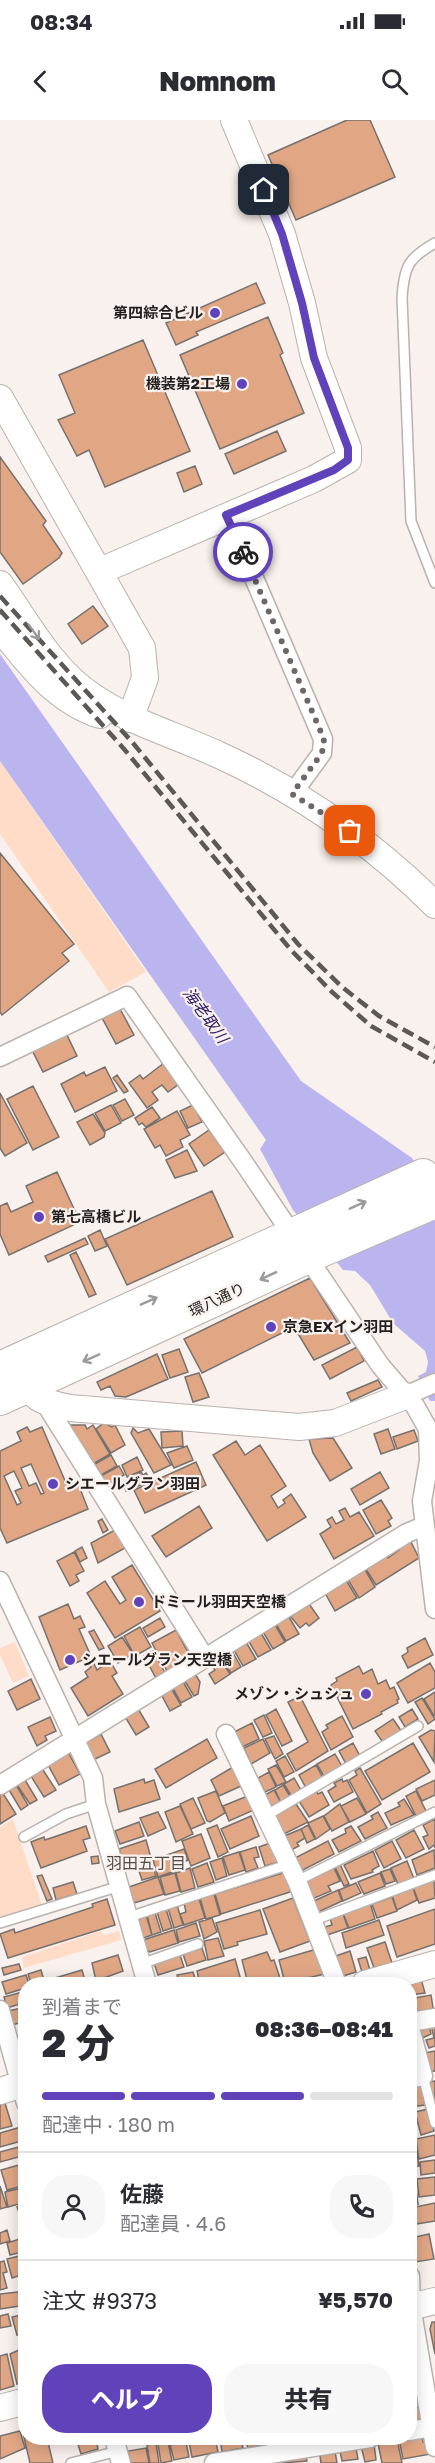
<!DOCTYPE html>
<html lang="ja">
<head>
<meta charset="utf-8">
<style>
  body { margin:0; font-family:"Golos Text","Noto Sans JP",sans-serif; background:#f7f7f7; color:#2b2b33; height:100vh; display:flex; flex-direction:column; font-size:22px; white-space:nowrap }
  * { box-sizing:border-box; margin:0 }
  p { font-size:20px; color:#7c7c81 }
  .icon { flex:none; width:33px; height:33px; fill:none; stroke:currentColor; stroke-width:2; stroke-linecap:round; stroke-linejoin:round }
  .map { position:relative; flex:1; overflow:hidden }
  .side { position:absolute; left:18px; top:1857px; width:399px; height:468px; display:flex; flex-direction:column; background:#fff; border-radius:24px; box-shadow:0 3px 15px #0003 }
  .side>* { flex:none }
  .pin { position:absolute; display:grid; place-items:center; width:51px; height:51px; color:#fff; margin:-26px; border-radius:12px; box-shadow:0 3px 9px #0006 }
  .courier { position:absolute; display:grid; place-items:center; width:60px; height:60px; margin:-30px; border:4px solid #6042ba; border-radius:50%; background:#fff; color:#222; box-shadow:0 2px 8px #0007 }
  .overview em { font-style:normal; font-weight:800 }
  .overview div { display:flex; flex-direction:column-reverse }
  .overview { display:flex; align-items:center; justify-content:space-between; height:102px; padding:0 24px }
  h1 { font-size:39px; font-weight:800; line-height:45px }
  .bar { display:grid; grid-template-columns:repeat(4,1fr); gap:9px 6px; align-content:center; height:72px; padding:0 24px }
  .bar i { height:8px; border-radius:4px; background:#e1e1e2 }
  .bar .active { background:#6042ba }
  .bar p { grid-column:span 4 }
  .line { display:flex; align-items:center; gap:15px; padding:0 24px; border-top:2px solid #e1e1e2 }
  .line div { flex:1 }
  .round { display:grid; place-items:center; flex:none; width:63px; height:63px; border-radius:24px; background:#f7f7f7 }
  .button { display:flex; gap:12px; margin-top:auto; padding:12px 24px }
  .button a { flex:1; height:69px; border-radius:24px; background:#6042ba; color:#fff; font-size:24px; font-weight:800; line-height:69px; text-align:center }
  .button a+a { background:#f7f7f7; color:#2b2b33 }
  .status { display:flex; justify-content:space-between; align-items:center; height:42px; padding:0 30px; background:#fff; direction:ltr }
  .status svg { height:16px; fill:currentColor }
  header { display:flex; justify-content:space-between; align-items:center; height:78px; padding:0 24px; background:#fff; font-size:27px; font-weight:800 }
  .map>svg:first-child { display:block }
</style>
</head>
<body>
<div class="status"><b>08:34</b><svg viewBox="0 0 49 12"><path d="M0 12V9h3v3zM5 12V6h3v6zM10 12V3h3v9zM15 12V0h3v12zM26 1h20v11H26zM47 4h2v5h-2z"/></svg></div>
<header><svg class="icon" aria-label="back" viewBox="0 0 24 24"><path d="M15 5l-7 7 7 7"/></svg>Nomnom<svg class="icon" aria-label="search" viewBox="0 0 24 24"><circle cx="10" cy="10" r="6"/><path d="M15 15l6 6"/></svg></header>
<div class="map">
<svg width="435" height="2343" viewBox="0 0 435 2343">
  <rect width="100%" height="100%" fill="#f9f1ed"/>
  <path fill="#ffdcc8" d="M0,641L146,852L109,872L0,714Z
    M15,1522L29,1556L13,1563L0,1535V1528Z
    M13,1699L42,1785L0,1798V1707Z
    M101,1811L104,1815L119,1811L121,1820L24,1848L22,1837Z"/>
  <path fill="#bbb5ef" d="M0,534L301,961L412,1038L435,1073V1281H430L418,1256L426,1252L428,1242L425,1231L393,1203L370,1165L355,1151L343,1150L293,1090L260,1029L266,1020L0,641Z"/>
  <path fill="#e1a785" stroke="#77716e" stroke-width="1.5" fill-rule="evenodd" d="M347,0H370L395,57L296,100L268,35Z
    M256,163L265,183L196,212L198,215L176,225L166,203Z
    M268,197L283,233L280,235L304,293L220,329L180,235Z
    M143,220L190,331L105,367L89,330L77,336L58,300L75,293L59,255Z
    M277,311L286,331L234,354L225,334Z
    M0,337L46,401L43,405L62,433L59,438L23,464L0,432Z
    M195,346L202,364L184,372L177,353Z
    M93,486L108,506L82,524L68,504Z
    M0,733L74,824L62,833L69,841L2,895L0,892Z
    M119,887L134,915L116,924L101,896Z
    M66,913L77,936L43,952L32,930Z
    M164,943L179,964L168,972L162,965L152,972L158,980L147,988L129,963L140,955L143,959Z
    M105,947L117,971L75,992L61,964L84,952L86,956Z
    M117,955L128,971L124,973L113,958Z
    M33,966L59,1017L33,1030L7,979Z
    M0,973L27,1023L5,1036L0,1028Z
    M125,979L134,995L122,1001L113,985Z
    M111,985L121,1003L105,1011L95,993Z
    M193,985L202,1002L188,1008L180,991Z
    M152,987L160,998L146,1007L142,1003L139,1005L135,998Z
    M177,991L190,1015L180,1020L183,1027L166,1036L160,1025L155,1028L144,1009Z
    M93,994L105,1013L104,1017L90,1025L77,1002Z
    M209,1010L225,1032L204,1046L189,1024Z
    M187,1030L197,1051L175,1058L166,1040Z
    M57,1052L80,1102L9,1135L0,1114V1086L7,1083L11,1092L33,1082L26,1066Z
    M212,1071L233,1117L127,1165L105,1119Z
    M100,1110L107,1126L95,1131L88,1116Z
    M85,1118L88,1124L48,1142L45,1136Z
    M76,1132L96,1174L89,1177L70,1135Z
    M310,1158L350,1223L314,1240L294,1207L202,1253L184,1219Z
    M357,1227L364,1241L330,1259L322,1245Z
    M179,1229L188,1252L170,1258L162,1235Z
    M157,1234L168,1259L126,1277L115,1276L110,1266L101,1270L97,1262Z
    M199,1253L209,1277L193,1282L185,1257Z
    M378,1260L382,1267L351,1281L347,1273Z
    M104,1303L112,1307L115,1305L125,1325L111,1333L96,1309Z
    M69,1305H85L87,1309L93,1305L110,1334L93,1344Z
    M27,1307L30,1312L42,1307L69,1370L79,1366L88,1389L7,1423L0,1408V1331L21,1321L17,1312ZM31,1344L44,1373L41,1374L36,1363L29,1366L21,1348ZM14,1351L22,1368L15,1371L21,1383L17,1385L4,1356Z
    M133,1308L138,1313L149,1309L171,1345L154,1353L131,1313Z
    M388,1309L395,1329L381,1334L374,1314Z
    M414,1310L418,1321L397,1329L393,1317Z
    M182,1311L183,1326L162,1328L161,1312Z
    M333,1318L352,1348L330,1361L313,1333L309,1319Z
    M236,1321L245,1335L260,1325L286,1366L271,1376L278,1388L285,1383L283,1380L291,1374L306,1397L267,1421L213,1335Z
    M187,1326L193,1340L174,1348L167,1333Z
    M111,1335L117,1346L101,1355L95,1344Z
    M137,1337L143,1350L127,1357L122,1345Z
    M196,1342L206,1365L145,1393L134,1370Z
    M119,1346L124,1355L106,1365L101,1356Z
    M141,1352L143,1355L146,1353L151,1361L126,1371L123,1363Z
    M380,1352L389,1368L360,1385L351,1369Z
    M381,1380L392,1398L388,1401L391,1406L376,1414L363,1390Z
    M199,1386L212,1408L166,1437L152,1416Z
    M345,1388L350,1397L359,1392L374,1416L334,1439L320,1414L331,1407L327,1400L332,1397L336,1404L344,1400L339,1391Z
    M102,1399L108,1410L103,1413L98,1401Z
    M115,1410L125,1428L98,1443L91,1423Z
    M409,1418L419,1438L376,1465L364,1446L385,1433L388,1438L399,1430L397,1426Z
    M82,1427L87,1438L80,1442L75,1431Z
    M74,1432L84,1451L76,1455L79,1461L70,1466L57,1441Z
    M132,1445L160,1491L115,1518L87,1473L105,1461L120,1484L126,1480L112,1457Z
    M364,1448L375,1467L359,1478L347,1458Z
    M346,1460L357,1478L335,1491L325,1473Z
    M307,1481L319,1498L309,1506L306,1503L300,1508L291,1497Z
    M68,1484L74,1499L80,1496L85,1507L79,1509L97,1550L110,1541L117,1553L112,1556L123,1574L88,1596L71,1568L88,1557L85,1552L91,1547L87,1538L60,1550L39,1497Z
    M289,1497L299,1514L286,1521L276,1504Z
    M160,1498L165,1507L148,1517L143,1508Z
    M274,1503L285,1522L273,1529L262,1510Z
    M140,1507L151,1527L135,1536L124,1516Z
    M94,1510L104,1528L99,1530L89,1512Z
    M176,1510L191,1538L167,1551L152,1523Z
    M261,1513L271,1530L258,1537L248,1520Z
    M122,1517L133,1534L118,1543L108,1526Z
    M425,1518L433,1535L408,1548L402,1536L408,1532L407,1528Z
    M246,1522L256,1539L243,1546L234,1530Z
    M153,1531L166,1555L157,1560L144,1536Z
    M232,1531L241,1547L231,1553L221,1538Z
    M219,1537L230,1554L215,1564L209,1554L215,1550L210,1542Z
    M430,1543L435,1552V1568L408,1583L397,1563Z
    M359,1546L363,1554L372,1549L378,1564L386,1560L390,1569L394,1567L399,1579L397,1580L398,1583L381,1592L382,1594L353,1609L331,1565L337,1561L336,1558Z
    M194,1552L200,1562L198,1574L194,1576L183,1558Z
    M31,1559L40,1579L17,1590L8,1571Z
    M182,1560L192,1577L181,1583L172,1566Z
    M171,1568L181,1585L170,1591L161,1574Z
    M435,1572V1595L434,1596L424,1579Z
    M300,1576L328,1631L296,1651L287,1634L308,1622L288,1582Z
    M422,1578L435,1599L428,1604L415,1582Z
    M137,1587L149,1607L136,1615L124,1595Z
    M276,1589L292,1621L282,1626L266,1595Z
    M412,1589L418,1599L405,1607L399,1597Z
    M264,1595L272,1613L263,1617L254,1600Z
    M342,1596L353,1617L331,1630L322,1612L328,1608L326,1605Z
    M50,1597L56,1611L45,1616L47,1620L37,1626L28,1607Z
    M393,1599L402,1612L384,1624L375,1611Z
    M252,1603L259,1619L240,1628L232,1613Z
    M431,1610L435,1611L434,1642L419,1617Z
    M101,1614L110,1632L91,1641L82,1625Z
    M274,1616L283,1634L275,1639L265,1619Z
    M207,1619L217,1638L166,1668L155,1649Z
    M263,1619L270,1633L251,1644L244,1628Z
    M353,1623L360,1636L346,1644L339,1631Z
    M413,1623L430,1652L382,1680L365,1651Z
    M68,1632L80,1654L59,1665L47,1643Z
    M335,1634L343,1648L325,1658L317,1644Z
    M285,1636L294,1652L284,1657L276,1641Z
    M276,1645L286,1662L277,1666L268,1649Z
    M316,1645L323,1658L306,1668L299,1655Z
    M235,1646L241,1666L219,1676L211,1660Z
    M41,1647L56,1670L44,1677L29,1653Z
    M360,1648L381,1684L367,1693L349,1660L357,1655L355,1651Z
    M269,1652L276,1667L265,1672L258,1658Z
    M294,1658L302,1672L292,1677L284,1664Z
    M144,1659L145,1663L154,1660L160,1679L119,1692L114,1669Z
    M342,1659L343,1662L347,1660L353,1672L334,1682L328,1671L336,1666L334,1663Z
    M25,1660L37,1680L30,1684L17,1665Z
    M435,1660V1675L422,1681L416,1669Z
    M16,1665L28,1685L21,1690L9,1670Z
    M283,1665L291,1678L281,1683L275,1670Z
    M274,1670L281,1683L270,1689L263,1676Z
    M216,1671L225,1693L210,1702L207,1701L198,1678Z
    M316,1671L318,1674L322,1672L329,1685L309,1697L299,1681Z
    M416,1671L426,1691L416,1696L406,1676Z
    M2,1672L16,1694L0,1704V1674Z
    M250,1675L256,1689L229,1701L223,1686Z
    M193,1678L205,1703L191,1709L180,1684Z
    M357,1678L366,1694L350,1702L341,1686Z
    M404,1679L414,1695L391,1705L385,1693L400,1686L398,1683Z
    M296,1684L308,1702L282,1715L272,1697Z
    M340,1684L349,1702L332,1711L324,1696Z
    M180,1686L193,1714L176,1722L165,1692Z
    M158,1692L166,1708L148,1716L140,1698Z
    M378,1692L387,1708L365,1719L358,1707L373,1699L371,1696Z
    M251,1696L259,1716L230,1729L221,1709Z
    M323,1696L330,1709L316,1719L308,1703Z
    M435,1699V1728L434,1725L429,1729L423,1717L428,1715L423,1705Z
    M139,1702L144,1716L120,1724L115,1711Z
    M217,1705L228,1732L218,1737L207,1709Z
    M308,1705L315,1719L307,1723L301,1709Z
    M86,1706L90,1718L83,1720L87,1731L41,1748L31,1722L44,1717L45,1720Z
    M351,1706L361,1721L339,1732L332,1720L346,1713L345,1709Z
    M301,1709L305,1718L297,1723L299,1726L289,1731L282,1717Z
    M414,1710L424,1729L406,1738L396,1720Z
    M201,1714L210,1738L191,1746L182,1721Z
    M146,1720L151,1738L125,1747L119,1729Z
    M328,1721L334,1734L299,1752L293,1739Z
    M392,1721L401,1739L384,1748L375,1730Z
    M270,1723L279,1742L265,1746L259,1727Z
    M256,1727L259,1737L254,1738L258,1748L246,1752L240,1732Z
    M184,1729L188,1740L181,1743L183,1748L158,1757L153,1740Z
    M434,1730L435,1748L417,1755L412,1740Z
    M373,1731L379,1746L372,1750L373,1752L351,1759L344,1745Z
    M239,1732L245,1750L229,1755L223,1737Z
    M98,1736L99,1743L92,1744L91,1737Z
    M222,1738L227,1756L216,1760L210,1742Z
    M407,1741L414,1759L398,1764L391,1748Z
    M207,1743L214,1762L198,1767L192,1749Z
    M340,1744L349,1764L344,1766L335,1747Z
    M153,1747L156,1756L142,1760L139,1751Z
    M190,1748L195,1768L181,1772L176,1753Z
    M334,1748L340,1761L328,1766L331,1771L312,1779L304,1762Z
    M390,1749L395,1761L386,1764L381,1752Z
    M286,1752L293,1771L221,1794L215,1774Z
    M175,1753L180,1771L165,1775L160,1757Z
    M380,1753L385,1766L364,1774L358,1762Z
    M42,1755L52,1779L47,1781L37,1756Z
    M158,1757L164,1774L134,1783L129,1767Z
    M434,1759L435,1778L419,1783L413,1767Z
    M73,1762L77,1774L56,1780L53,1768Z
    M356,1763L361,1773L343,1781L339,1770Z
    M413,1768L417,1780L397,1790L392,1775Z
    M338,1770L342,1781L318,1792L314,1781Z
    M214,1774L220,1795L206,1799L200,1778Z
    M392,1777L397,1791L377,1798L372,1784Z
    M293,1778L310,1821L280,1832L263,1789Z
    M107,1779L115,1805L8,1838L0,1814L14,1809L15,1813L93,1787L92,1784Z
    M199,1779L205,1798L184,1805L180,1794L186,1792L184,1783Z
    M370,1783L375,1799L349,1808L343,1793Z
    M177,1785L183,1805L174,1808L168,1788Z
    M166,1789L172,1808L163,1811L157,1792Z
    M435,1789V1824L397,1837L387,1806Z
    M260,1790L267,1814L237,1822L238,1825L224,1829L216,1803Z
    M155,1793L161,1812L152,1815L147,1795Z
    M343,1794L348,1808L324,1816L321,1808L332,1805L330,1798Z
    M146,1795L152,1815L143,1818L138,1803L141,1797Z
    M212,1798L217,1812L204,1819L199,1802Z
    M379,1800L384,1815L346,1828L342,1813Z
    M196,1803L200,1816L179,1822L176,1810Z
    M174,1810L178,1823L150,1832L146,1829L143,1820Z
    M218,1818L224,1836L208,1840L204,1821Z
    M385,1822L392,1843L374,1848L367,1828Z
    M202,1828L206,1840L187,1846L183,1834Z
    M317,1829L325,1854L285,1863L279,1840Z
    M350,1831L356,1852L340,1857L333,1837Z
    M267,1832L271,1841L274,1840L282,1864H248L242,1840Z
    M118,1835L123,1851L96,1861L92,1843Z
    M180,1835L184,1847L158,1855L154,1843Z
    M366,1837L370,1850L362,1852L358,1839Z
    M235,1839L242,1864H200L197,1851Z
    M19,1844L21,1850L4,1855L2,1848Z
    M41,1850L45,1864H31L28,1854Z
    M82,1850L86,1864H57L55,1858Z
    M193,1852L197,1864H180L177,1855Z
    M26,1855L29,1864H26V1868L6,1874L2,1862Z
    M174,1858L176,1864H155Z
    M421,1859L425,1873L410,1875V1864Z
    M26,1871V1882L7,1888L4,1877Z
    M431,1875L434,1894L416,1895L414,1878Z
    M410,1878H413L415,1893L410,1894Z
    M26,1887V1901L12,1905L8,1891Z
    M428,1901L431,1914L416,1921L412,1905Z
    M435,1904V1926L429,1928L426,1920L434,1918L431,1905Z
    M26,1929V1949L18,1931Z
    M435,1931V1951L429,1952L424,1933Z
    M435,1961V1986L428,1962Z
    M420,1963L425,1985L410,1987V1966Z
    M5,1983L12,2006L0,2009V1984Z
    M428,1989L434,2011L421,2015L415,1992Z
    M410,2001L414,2017L410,2018Z
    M21,2007L25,2020L0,2027V2013Z
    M435,2015V2035L419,2039L416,2019Z
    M26,2025V2035L0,2042V2032Z
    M416,2028L419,2046L410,2048V2029Z
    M435,2040V2053L421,2055L420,2042Z
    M26,2043V2065L7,2070L1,2050Z
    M435,2057V2075L419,2077L417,2059Z
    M415,2060L418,2084L410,2085V2061Z
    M0,2066L7,2087L0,2089Z
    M26,2067V2082L8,2087L5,2072Z
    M435,2083V2101L410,2105V2088Z
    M26,2084V2103L23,2104L17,2087Z
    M7,2110L10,2121L0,2124V2113Z
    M429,2114L434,2139L415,2142L411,2118Z
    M26,2117V2131L10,2135L7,2123Z
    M26,2135V2149L25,2150L22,2136Z
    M19,2136L24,2154L12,2158L7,2139Z
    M4,2141L7,2152L3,2153L7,2168L0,2170V2142Z
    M26,2171V2185L0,2189V2174Z
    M8,2194L11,2206L0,2208V2196Z
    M21,2195L26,2213L17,2215L12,2197Z
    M432,2202H435V2234L430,2209Z
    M26,2227V2262L17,2264L10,2234Z
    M7,2234L14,2266L0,2270V2236Z
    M414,2256L417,2268L410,2270V2257Z
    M419,2287L426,2302L410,2305V2289Z
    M26,2295V2318H47L53,2343H30L19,2296Z
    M20,2311L25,2328L0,2339V2316Z
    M422,2315L423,2322H429L431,2334L403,2339L399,2319Z
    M76,2318H100L96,2319L98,2329L81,2334Z
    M208,2318H215L218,2332L192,2337L189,2322Z
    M220,2318H241L243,2328L222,2332Z
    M245,2318H285V2320L248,2328Z
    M289,2318H302L303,2320L290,2323Z
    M397,2319L402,2343H382L378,2323Z
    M168,2322L172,2341L161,2343L158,2324Z
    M186,2322L189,2337L174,2340L170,2325Z
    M156,2323L159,2343H150L147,2325Z
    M355,2323L358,2339L342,2341L339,2326Z
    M374,2324L376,2340L365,2342L361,2326Z
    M146,2328L149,2343H130L128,2331Z
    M335,2331L337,2343H321L320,2336Z
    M305,2334L307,2341L282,2343V2338Z"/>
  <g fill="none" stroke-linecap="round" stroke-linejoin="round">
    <g stroke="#b9b2ae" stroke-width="12">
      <path id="lane" d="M435,123C408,138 404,147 402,178L411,401L435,463
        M267,1695L418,1606
        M24,1717L66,1694L96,1684
        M297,1761L435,1692
        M129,1797L290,1744
        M312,1801L435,1755
        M0,1803L120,1766
        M141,1844L198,1824
        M423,1956L435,2003
        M71,2343L118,2331"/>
    </g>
    <g stroke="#b9b2ae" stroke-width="21">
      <path id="street" d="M227,395L323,619L322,633L292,674
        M0,937L127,876L244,1043L380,1245L415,1286L428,1309L429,1341L422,1381L435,1489
        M405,1276L435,1263
        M45,1283L205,1538
        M0,1461L93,1658L96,1684L147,1864
        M226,1614L297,1761L337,1864
        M0,1665L407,1413L424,1406
        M0,1890L26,1983
        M410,1902L435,1898
        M410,1908L423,1956L410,1959
        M410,2156L411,2186L435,2327
        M410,2311L432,2307
        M114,2318L121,2343
        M214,2343L370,2318"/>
    </g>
    <g stroke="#b9b2ae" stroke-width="28">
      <path id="secondary" d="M0,278L142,528L145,558L130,599
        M100,451L314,359L348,340V328L314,238L302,183L282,114L234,0
        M0,464C27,502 52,550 92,576C131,603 176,615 219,635C300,672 372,722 435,785
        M0,508C29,544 55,580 100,595
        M19,1252C30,1278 43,1283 70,1288L299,1307L335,1303L405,1276
        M365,1864L435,1844
        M0,1971L26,1963
        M410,2187L435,2181
        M0,2288L26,2281"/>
    </g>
    <g stroke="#b9b2ae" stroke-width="34">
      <path id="highway" d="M0,1248L423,1055
        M0,1279L321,1131L435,1082"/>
    </g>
    <use href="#lane" stroke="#fff" stroke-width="9"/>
    <use href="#street" stroke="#fff" stroke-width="18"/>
    <use href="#secondary" stroke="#fff" stroke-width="26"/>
    <use href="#highway" stroke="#fff" stroke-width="32"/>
    <path stroke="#5c5856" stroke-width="4.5" stroke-dasharray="12 6" stroke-linecap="butt" d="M0,476L133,623L298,824L342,867L379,896L435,927
      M0,490L124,629L291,830L332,872L371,906L435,942"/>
  </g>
  <defs><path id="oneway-shaft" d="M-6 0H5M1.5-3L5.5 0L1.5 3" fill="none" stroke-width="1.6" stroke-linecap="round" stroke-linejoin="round" transform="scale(1.5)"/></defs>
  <g stroke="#9c9a9a">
    <use href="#oneway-shaft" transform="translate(34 512) rotate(55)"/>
    <use href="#oneway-shaft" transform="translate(358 1085) rotate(-24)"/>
    <use href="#oneway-shaft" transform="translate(268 1156) rotate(155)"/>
    <use href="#oneway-shaft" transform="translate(149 1181) rotate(-24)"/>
    <use href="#oneway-shaft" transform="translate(91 1238) rotate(156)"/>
  </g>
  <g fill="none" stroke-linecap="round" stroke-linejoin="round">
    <path stroke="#6d6866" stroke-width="6" stroke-dasharray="0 10.8" d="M243,432L324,619L322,633L292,674L350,711"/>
    <path stroke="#6042ba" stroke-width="8" d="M243,432L226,395L334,350L348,340V328L314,238L302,183L282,114L264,70"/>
  </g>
  <g fill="#6042ba" stroke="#f9f1ed" stroke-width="2">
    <circle cx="215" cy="193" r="6"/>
    <circle cx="242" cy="264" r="6"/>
    <circle cx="39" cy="1097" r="6"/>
    <circle cx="271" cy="1207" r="6"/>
    <circle cx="53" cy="1364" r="6"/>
    <circle cx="139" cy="1482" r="6"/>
    <circle cx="70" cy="1540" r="6"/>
    <circle cx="366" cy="1574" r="6"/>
  </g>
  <g text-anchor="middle" stroke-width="4.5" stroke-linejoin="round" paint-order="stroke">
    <g font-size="15" font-weight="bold" fill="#221f1e" stroke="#f9f1ed" text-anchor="start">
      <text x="203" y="198" text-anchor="end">第四綜合ビル</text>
      <text x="230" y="269" text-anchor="end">機装第2工場</text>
      <text x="51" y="1102">第七高橋ビル</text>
      <text x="283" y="1212">京急EXイン羽田</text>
      <text x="65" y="1369">シエールグラン羽田</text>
      <text x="151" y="1487">ドミール羽田天空橋</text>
      <text x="82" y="1545">シエールグラン天空橋</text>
      <text x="354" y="1579" text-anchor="end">メゾン・シュシュ</text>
    </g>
    <g font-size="15" fill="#221f1e" stroke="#f9f1ed">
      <text transform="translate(217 1180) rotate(-25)" y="5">環八通り</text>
    </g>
    <g font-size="16" font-style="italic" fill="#312063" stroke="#f9f1ed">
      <text transform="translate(206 895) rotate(54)" y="6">海老取川</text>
    </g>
    <g font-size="16" fill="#524c49" stroke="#f9f1ed">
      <text x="146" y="1749">羽田五丁目</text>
    </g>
  </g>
</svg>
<div class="pin" style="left:350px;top:711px;background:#ea580c"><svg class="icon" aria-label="bag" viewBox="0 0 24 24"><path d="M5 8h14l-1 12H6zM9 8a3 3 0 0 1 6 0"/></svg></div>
<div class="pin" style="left:264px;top:70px;background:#1f2937"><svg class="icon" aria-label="home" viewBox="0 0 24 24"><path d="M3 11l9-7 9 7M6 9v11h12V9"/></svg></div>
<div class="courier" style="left:243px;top:432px"><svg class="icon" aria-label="bike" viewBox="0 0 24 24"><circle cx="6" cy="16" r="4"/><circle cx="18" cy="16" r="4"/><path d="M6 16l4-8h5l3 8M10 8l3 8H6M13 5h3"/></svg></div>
<section class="side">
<div class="overview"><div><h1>2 分</h1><p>到着まで</p></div><em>08:36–08:41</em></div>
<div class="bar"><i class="active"></i><i class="active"></i><i class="active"></i><i></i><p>配達中 · 180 m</p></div>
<div class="line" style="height:108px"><a class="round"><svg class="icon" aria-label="person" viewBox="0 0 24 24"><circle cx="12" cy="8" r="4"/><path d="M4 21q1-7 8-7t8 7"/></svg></a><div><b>佐藤</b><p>配達員 · 4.6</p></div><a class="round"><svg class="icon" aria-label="phone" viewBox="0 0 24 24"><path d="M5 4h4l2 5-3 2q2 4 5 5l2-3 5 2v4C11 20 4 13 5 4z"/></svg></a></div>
<div class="line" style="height:78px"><div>注文 #9373</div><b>¥5,570</b></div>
<div class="button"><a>ヘルプ</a><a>共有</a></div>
</section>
</div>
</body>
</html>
